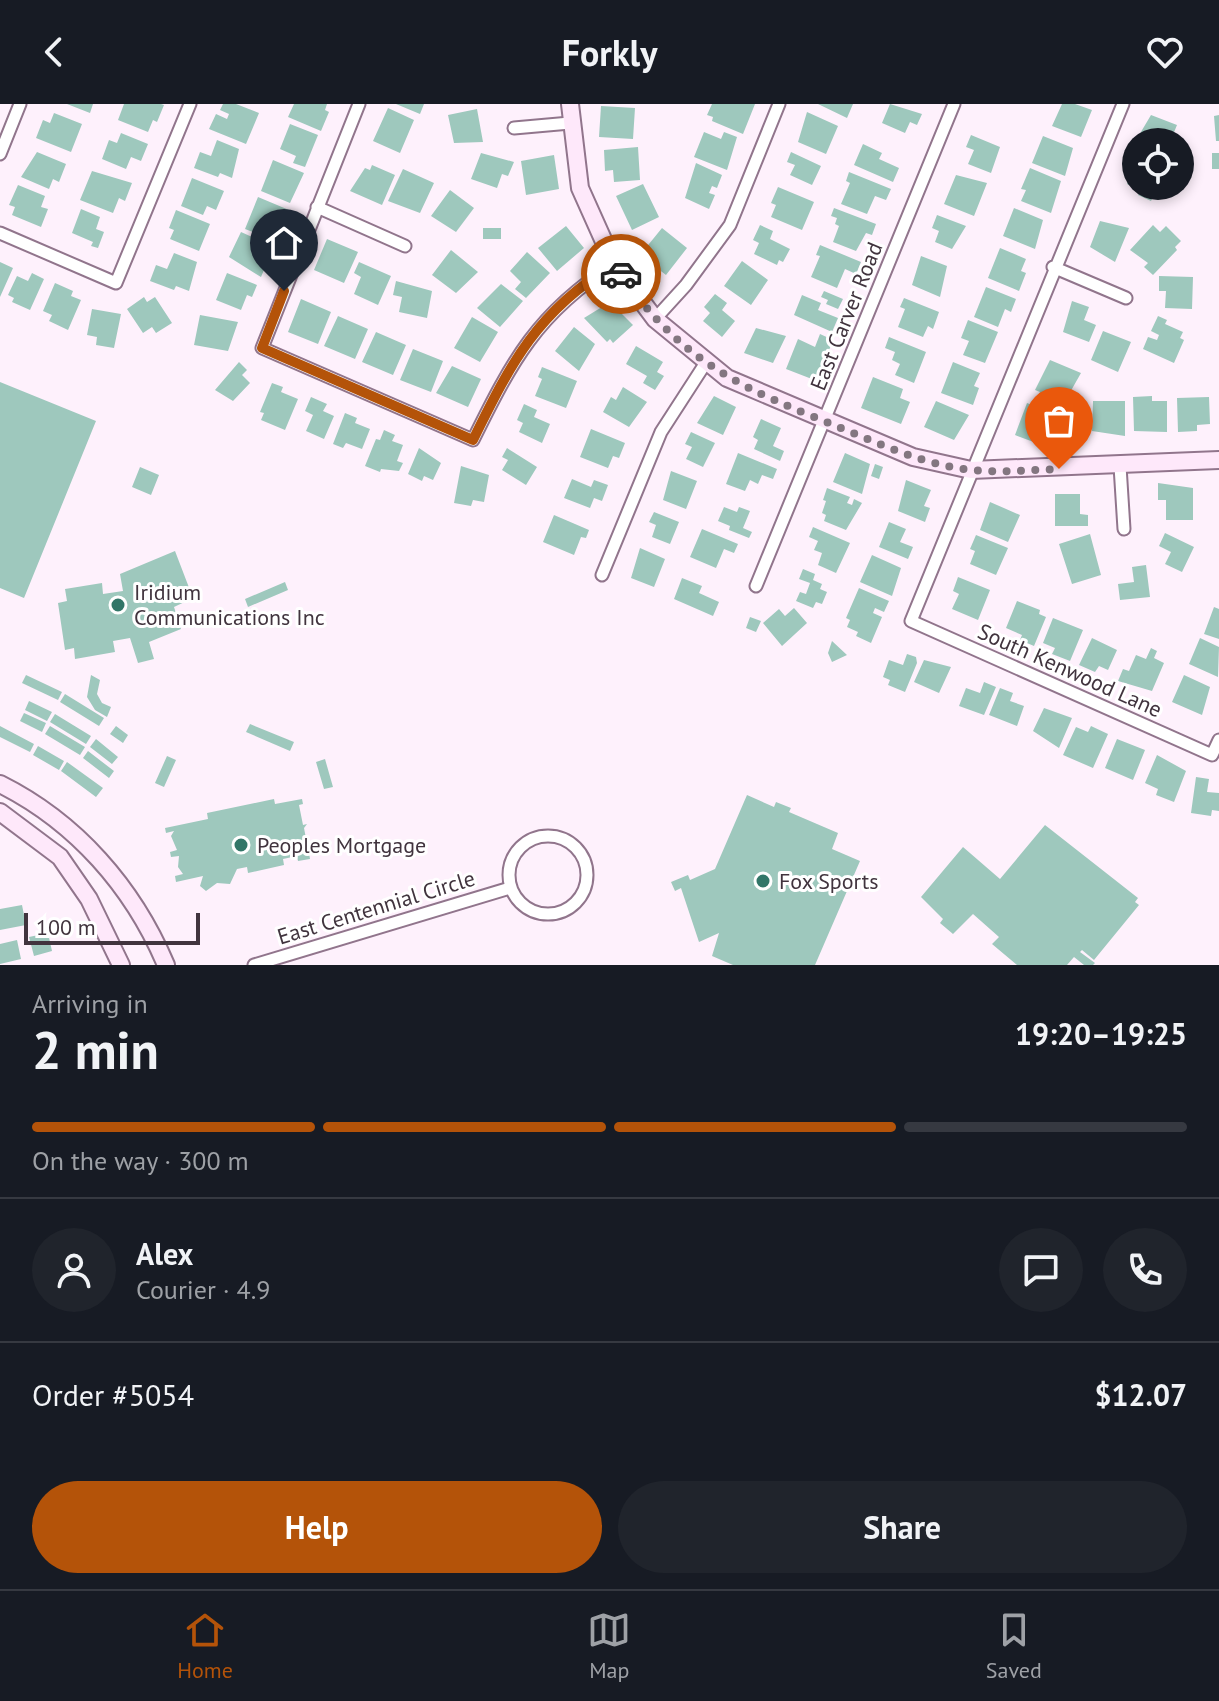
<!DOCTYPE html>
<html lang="en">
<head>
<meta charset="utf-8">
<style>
  body { margin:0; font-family:"PT Sans",sans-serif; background:#20242c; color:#f1f3f6; height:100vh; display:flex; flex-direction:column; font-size:30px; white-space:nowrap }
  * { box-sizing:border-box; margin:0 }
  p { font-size:26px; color:#9ea1a6 }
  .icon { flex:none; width:44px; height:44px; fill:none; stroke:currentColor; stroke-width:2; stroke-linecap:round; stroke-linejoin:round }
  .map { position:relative; height:861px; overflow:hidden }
  .sheet { display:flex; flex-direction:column; background:#171b24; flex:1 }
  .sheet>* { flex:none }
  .tools { position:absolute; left:1122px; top:24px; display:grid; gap:16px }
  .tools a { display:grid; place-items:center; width:72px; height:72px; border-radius:50%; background:#171b24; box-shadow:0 4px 12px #0003; font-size:40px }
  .scale { position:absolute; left:24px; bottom:20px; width:176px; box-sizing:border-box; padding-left:8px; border:4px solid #41343e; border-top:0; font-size:22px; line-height:28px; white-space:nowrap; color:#41343e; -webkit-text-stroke:6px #fff; paint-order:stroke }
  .pin { position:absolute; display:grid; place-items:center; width:68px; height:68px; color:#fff; margin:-82px -34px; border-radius:50% 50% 50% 0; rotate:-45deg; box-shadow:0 0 8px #0007 }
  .pin .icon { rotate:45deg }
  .courier { position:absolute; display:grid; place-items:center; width:80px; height:80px; margin:-40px; border:6px solid #b45309; border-radius:50%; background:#fff; color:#222; box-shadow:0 2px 10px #0007 }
  .overview em { font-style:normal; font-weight:800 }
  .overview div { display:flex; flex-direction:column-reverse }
  .overview { display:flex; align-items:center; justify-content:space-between; height:136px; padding:0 32px }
  h1 { font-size:52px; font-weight:800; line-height:60px }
  .bar { display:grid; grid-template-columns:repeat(4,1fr); gap:12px 8px; align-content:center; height:96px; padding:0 32px }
  .bar i { height:10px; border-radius:6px; background:#363941 }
  .bar .current { background:#b45309 }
  .bar p { grid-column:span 4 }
  .line { display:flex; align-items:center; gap:20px; padding:0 32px; border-top:2px solid #363941 }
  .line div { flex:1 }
  .round { display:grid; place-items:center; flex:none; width:84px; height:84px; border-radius:42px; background:#20242c }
  .action { display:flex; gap:16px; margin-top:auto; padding:16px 32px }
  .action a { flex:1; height:92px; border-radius:48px; background:#b45309; color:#fff; font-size:32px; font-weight:800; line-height:92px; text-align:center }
  .action a+a { background:#20242c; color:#f1f3f6 }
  header { display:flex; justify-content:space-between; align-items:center; height:104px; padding:0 32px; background:#171b24; font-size:36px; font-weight:800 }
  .menu { display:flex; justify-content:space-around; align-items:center; height:112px; border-top:2px solid #363941; background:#171b24; font-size:22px; color:#9ea1a6 }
  .menu a { display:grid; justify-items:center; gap:4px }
  .menu .current { color:#b45309 }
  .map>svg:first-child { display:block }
</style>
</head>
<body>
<header><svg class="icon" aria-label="back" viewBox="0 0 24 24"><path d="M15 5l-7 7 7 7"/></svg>Forkly<svg class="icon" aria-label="heart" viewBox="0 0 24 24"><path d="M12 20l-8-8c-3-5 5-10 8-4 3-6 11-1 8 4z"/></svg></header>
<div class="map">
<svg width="1219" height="861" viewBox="0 0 1219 861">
  <rect width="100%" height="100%" fill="#fef1fc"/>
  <path fill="#9ec8bd" d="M67,0H93L90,9Z
    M124,0H161L164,1L157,18L153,16L148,28L118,16Z
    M223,0H236L259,9L246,40L209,25L216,10L227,15L229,10L220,6Z
    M294,0H327L325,6L329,8L321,27L288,13Z
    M396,0H424L420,10Z
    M712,0H755L743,30L712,17L713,13L707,11Z
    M818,0H853L847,14Z
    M890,0L922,10L917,21L910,18L905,29L882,19Z
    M1062,0H1075L1092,6L1081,33L1052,22Z
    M601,2L635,4L633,35L599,33Z
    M388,4L414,16L400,49L373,37Z
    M477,5L483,38L454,39L448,11Z
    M807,8L838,22L826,50L798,38Z
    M54,9L82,20L71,48L36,34L43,16L50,19Z
    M1151,11L1177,21L1170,38H1135Z
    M1219,11V37H1216L1214,12Z
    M290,20L318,31L305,63L293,59L296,52L280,45Z
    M704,28L721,35L724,28L737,33L727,66L694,53Z
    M121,29L148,40L141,57L131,53L126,65L102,55L109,36L117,39Z
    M971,31L1000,43L991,69L968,60L974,46L966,43Z
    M1043,32L1073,44L1065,72L1032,59Z
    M217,36L239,45L232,74L220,69L218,73L194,64L200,48L211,52Z
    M863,40L882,49L879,55L899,64L893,78L854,61Z
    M638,43L640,76L614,78L613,66L605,67L604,46Z
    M37,48L66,60L59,78L53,75L49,85L21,73Z
    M791,48L821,62L812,81L790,71L795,61L787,58Z
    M481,49L514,58L508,72L502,70L497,84L471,75Z
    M1212,49H1219V65H1212Z
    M554,51L559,85L526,91L521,57Z
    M273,56L304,69L290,99L261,87Z
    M696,59L722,71L717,84L712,82L709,89L715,91L709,105L685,94Z
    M372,61L395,71L382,101L350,87L365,64L370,66Z
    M1030,64L1061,77L1051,109L1021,97L1026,86L1021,85Z
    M403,65L434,79L420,109L388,97Z
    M92,67L132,79L125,97L119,94L113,109L80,96Z
    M1132,67L1136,68V82H1158L1151,97L1138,91L1141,86L1127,80Z
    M849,68L891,85L886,96L875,92L867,110L841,100L850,79L846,77Z
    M956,71L987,79L974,112L944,100Z
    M192,74L224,87L216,106L207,102L203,111L181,102Z
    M643,80L659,113L632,126L616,92Z
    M18,81L45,92L41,103L48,105L41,123L12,111L15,103L9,101Z
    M778,83L814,98L802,126L771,113L776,101L771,99Z
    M450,86L474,104L456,128L431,112Z
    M258,93L289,106L277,137L245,125Z
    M834,104L876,120L872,131L866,129L856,147L833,138L839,122L835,120L837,114L831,112Z
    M1014,104L1043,116L1035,145L1003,132Z
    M81,105L100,113L96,125L104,128L98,144L91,142L93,138L72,129Z
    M176,106L210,120L199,147L170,135L174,126L169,124Z
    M937,111L966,122L952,145L935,138L939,127L932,124Z
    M1100,117L1129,124L1115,158L1090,143Z
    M760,121L773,127L770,135L790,145L783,158L779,156L777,161L754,150L759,139L753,136Z
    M1153,121L1160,128L1166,122L1181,137L1175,143L1177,146L1153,171L1144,163L1148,159L1130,146Z
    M566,122L584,144L557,167L538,144Z
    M483,124H501V135H483Z
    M662,124L687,144L666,171L640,151Z
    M241,128L270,141L265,152L269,154L261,173L229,153Z
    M327,135L358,148L344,179L314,166Z
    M820,141L861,158L856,170L845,165L837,184L811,173L820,152L816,151Z
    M1000,144L1026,155L1021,167L1026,169L1019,187L988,174Z
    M451,146L478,168L456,189L432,171Z
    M527,148L550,169L526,194L515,185L521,178L510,167Z
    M174,149L197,158L189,187L176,182L174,186L150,177L156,161L167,165Z
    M921,152L947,162L940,193L912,181Z
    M742,157L768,176L751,201L724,182Z
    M0,158L13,164L0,193Z
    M359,158L391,172L378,201L354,190L361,173L354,169Z
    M32,169L44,175L30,206L12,198L14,194L8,191L17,172L28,177Z
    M227,169L257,181L252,193L247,191L241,206L216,196Z
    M1159,172L1193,173L1192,205L1165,204L1166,187H1159Z
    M396,177L432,187L427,214L399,208L402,193L393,191Z
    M55,179L73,187L71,192L81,196L68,226L49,217L52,211L43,207Z
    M501,180L523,197L500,223L477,204Z
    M986,183L1016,195L1011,208L1005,205L998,223L974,213Z
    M824,187L843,195L838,205L826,200L828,196L821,193Z
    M715,190L727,199L722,206L735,217L722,233L703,217L710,209L704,203Z
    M802,191L821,199L818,206L838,214L832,228L794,211Z
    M144,193L147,198L155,193L172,219L156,229L152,223L143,229L127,205Z
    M904,194L939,208L933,225L928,222L923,233L898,223L905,205L900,203Z
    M301,195L331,208L318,240L288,228Z
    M1072,197L1089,203L1084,216L1096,221L1089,238L1063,228Z
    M610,198L633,221L613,239L610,235L607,238L584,214Z
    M92,205L121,210L114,244L96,241L97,233L87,231Z
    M200,211L238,218L228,247L194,241Z
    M338,212L368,225L355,255L324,242Z
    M1158,212L1167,216L1165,220L1183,228L1180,234L1184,236L1174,259L1143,245L1148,233L1157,236L1159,231L1151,227Z
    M472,213L498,228L480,258L454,244Z
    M968,216L998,228L985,259L963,251L969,237L961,234Z
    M574,223L595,240L579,267L555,247Z
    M756,224L786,232L773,259L744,249Z
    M1103,227L1131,238L1118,268L1091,256Z
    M376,228L406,241L393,271L362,258Z
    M820,230L833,236L817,277L786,265L798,235L815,243Z
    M889,233L926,248L914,279L895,271L900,260L892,256L895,248L885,244Z
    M636,242L663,258L657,268L664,272L655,286L643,279L647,272L626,260Z
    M413,245L443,257L431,288L400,276Z
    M1050,256L1081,269L1064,299L1058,296L1056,301L1037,294L1040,288L1035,286Z
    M239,258L247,266L242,271L250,279L233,297L215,286Z
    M953,258L980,269L974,282L979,284L973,301L941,289Z
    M452,262L481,275L468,303L436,289Z
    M542,263L577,277L566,304L535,292L542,275L538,273Z
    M873,273L903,285L900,294L910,298L901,320L861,304Z
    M0,278L96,317L24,494L0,484Z
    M272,279L283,283L281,288L298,295L285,326L261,316L264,309L260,308Z
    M623,283L647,298L629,323L603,308L611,293L616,296Z
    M714,292L736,303L723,331L697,319Z
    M1152,292V297H1167V328L1134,327L1133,293Z
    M311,293L327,300L323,307L334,312L324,335L306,327L313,311L305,307Z
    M1209,293L1210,320L1197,321V327L1178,328L1177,294Z
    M936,297L969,311L954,336L924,323Z
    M1093,297H1125V332L1092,327Z
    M1027,299L1059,311L1053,328L1045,325L1039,340L1015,331Z
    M524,300L537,306L534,313L550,320L542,339L519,328L523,319L517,316Z
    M345,309L357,314L355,319L370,325L362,345L346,339L343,344L333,340Z
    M761,315L781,324L773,342L784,347L780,357L754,345L758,336L753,333Z
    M591,325L625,339L619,354L613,352L608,364L580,353Z
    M384,326L395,331L392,337L403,341L397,357L403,359L399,367L381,365L380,368L365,362L376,335L380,336Z
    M691,328L715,339L703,363L686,355L692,343L685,340Z
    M419,344L441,359L433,376L424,372L422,377L408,370Z
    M507,344L537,363L526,381L502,366L508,356L502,353Z
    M738,349L777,365L773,375L762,371L758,380L750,376L745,387L726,380Z
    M845,349L870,360L862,390L833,378Z
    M875,360L883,363L879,375L871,372Z
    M461,362L489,371L484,398L473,396L471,402L454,399Z
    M140,363L159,371L151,391L132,383Z
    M671,367L697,377L686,405L663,396Z
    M572,375L591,383L594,376L608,381L602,397L594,394L590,404L564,394Z
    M906,376L931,386L924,402L930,404L925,418L898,407Z
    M1158,379L1193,384V416H1166V396H1158Z
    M827,384L850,393L847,399L852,401L854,395L862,399L846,426L824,417L826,411L822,409L826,397L823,396Z
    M1055,390H1080V410L1088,411V422H1055Z
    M990,398L1020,411L1008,438L980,426Z
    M724,403L737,408L739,403L750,407L743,424L752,428L749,434L729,426L730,422L718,417Z
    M654,408L679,418L670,440L652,433L656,421L649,418Z
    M554,411L589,426L586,434L581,433L574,451L543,438Z
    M889,418L906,425L900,438L913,443L908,455L879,443Z
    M813,423L850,439L836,469L818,461L822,449L814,446L818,437L809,433Z
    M702,425L738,440L734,449L724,445L716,464L690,453Z
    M1165,429L1194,443L1182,468L1165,460L1171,448L1159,442Z
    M1090,430L1101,471L1072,480L1059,440Z
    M976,431L1008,444L996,471L970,460L975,447L970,445Z
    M640,444L665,455L654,483L631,474Z
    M175,447L193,494L174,503L181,525L149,538L154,555L138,559L130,534L113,537L115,548L75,555L74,544L65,546L58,499L67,497L65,485L102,479L103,490L123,487L120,470Z
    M872,451L901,464L892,492L860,478Z
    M1146,461L1150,493L1120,496L1118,480L1134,478L1132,463Z
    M803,465L815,470L813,476L822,480L820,485L827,488L822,500L816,498L813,504L796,497L800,488L806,490L810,479L799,475Z
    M958,473L990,486L978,516L952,505L959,490L953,487Z
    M682,474L702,482L699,489L719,498L713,512L674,495Z
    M285,478L288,486L248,503L245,495Z
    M859,484L889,497L884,508L875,504L873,509L882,513L871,539L856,532L858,528L847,523L850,516L846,514Z
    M1017,497L1040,506L1039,510L1046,513L1034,542L1020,536L1022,531L1006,524Z
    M1214,503L1219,505V535L1204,530Z
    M794,504L807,519L782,542L763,519L779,505L785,512Z
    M750,513L761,517L756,528L746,524Z
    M1053,514L1083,526L1070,557L1052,550L1055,544L1043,539Z
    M1092,534L1117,546L1108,566L1099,562L1095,568L1079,561Z
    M1200,534L1219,543L1218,573L1189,560Z
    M832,537L847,551L832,558L828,549Z
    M1151,544L1157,547L1154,554L1164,559L1152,587L1118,577L1123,565L1129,567L1136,551L1146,555Z
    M907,550L916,553L917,559L905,588L888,581L890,576L883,573L889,556L903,561Z
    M924,556L951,563L939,589L914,578Z
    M26,571L62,588L58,596L22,579Z
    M91,571L100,576L97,590L102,599L111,603L107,613L95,606L87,593Z
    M1184,571L1210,583L1202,611L1172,598Z
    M984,578L996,583L984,611L959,602L966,584L980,589Z
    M1000,584L1013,589L1010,597L1024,602L1017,622L989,611Z
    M65,590L104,614L99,622L60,598Z
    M29,597L52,608L47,617L25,606Z
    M1044,604L1072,614L1059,644L1033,627Z
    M24,609L46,619L42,628L20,617Z
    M55,610L91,632L86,640L50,618Z
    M250,620L294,638L290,647L246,628Z
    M0,622L34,640L30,648L0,633Z
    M50,622L85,643L80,651L45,630Z
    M116,622L128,631L123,639L110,630Z
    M1091,622L1108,630L1093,664L1063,651L1076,623L1088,628Z
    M96,635L118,653L112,660L90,643Z
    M1117,635L1145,646L1133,676L1105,664Z
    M38,642L64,657L59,666L33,651Z
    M88,647L114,667L109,674L83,654Z
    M1157,651L1186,667L1174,698L1156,691L1158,685L1145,679Z
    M167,652L176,656L164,683L155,679Z
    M325,655L333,683L324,685L316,658Z
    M67,658L103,684L96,693L61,667Z
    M1196,673L1209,675L1207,688L1219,689V707L1212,706L1211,712L1191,709Z
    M747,691L774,703L776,698L791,704L789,708L838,729L832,745L860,757L815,861H733L712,852L719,829L699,838L681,784L675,787L671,778L688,771L690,776L715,765Z
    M274,695L275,700L302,695L303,700L299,701L303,721L307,720L304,724L308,745L312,744L313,748L309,749L310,755L298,757L297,752L283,755L284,761L248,769L247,763L237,765L230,780L217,779L206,787L200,782L203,772L176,778L175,772L183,770L178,763L179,752L171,753L170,748L177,746L171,732L174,727L166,729L165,724L208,715L207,709Z
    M1045,721L1138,794L1135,798L1139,801L1094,856L1082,846L1080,848L1095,859L1093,861H1084L1074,853L1067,861H1017L992,840L999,833L973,810L953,830L940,819L943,815L921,793L963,743L1000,775Z
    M22,801L26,821L0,826V805Z
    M48,829L52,847L34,852L29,833Z
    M17,836L21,855L0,860V840Z"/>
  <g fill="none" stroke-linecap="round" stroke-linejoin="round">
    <g stroke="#91758c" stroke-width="15">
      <path id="street" d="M359,0L262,244L473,336C512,257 537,209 614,160
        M1123,0L911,517L1212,651L1219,636
        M514,24L570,19
        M0,50L20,0
        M317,103L405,142
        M0,129L116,179L190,0
        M1053,163L1126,194
        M655,215L686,181L730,121L779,0
        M1120,362L1124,425
        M602,471L661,328L705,260
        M756,482L954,0
        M509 771a39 39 0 1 1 78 0a39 39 0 1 1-78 0Z
        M254,861L510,784"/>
    </g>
    <g stroke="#91758c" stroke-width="20">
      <path id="secondary" d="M570,0L580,84L614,160L655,215L727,274L913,353L971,366L1219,356
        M0,680C76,718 133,783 166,861
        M0,708L60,753L89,795L121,861"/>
    </g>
    <use href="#street" stroke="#fff" stroke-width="11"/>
    <use href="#secondary" stroke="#fee8fa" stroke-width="16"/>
  </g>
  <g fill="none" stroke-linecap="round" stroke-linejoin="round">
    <path stroke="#837680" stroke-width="8" stroke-dasharray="0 14.4" d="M621,170C684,262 747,286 846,326C887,343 929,362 973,366C1002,369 1030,366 1059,365"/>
    <path stroke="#b45309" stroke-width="10" d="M284,187L262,244L473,336C512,257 537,208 614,160L621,170"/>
  </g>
  <g fill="#327668" stroke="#fff" stroke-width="3">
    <circle cx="118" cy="501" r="8"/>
    <circle cx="241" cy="741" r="8"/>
    <circle cx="763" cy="777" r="8"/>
  </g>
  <g text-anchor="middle" stroke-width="6" stroke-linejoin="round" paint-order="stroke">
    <g font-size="22" fill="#41343e" stroke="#fff">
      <text transform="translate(846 212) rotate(-68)" y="8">East Carver Road</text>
      <text transform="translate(1070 566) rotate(24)" y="8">South Kenwood Lane</text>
      <text transform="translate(376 803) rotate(-17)" y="8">East Centennial Circle</text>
    </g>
    <g font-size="22" fill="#41343e" stroke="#fff" text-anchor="start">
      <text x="134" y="496">Iridium<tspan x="134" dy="25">Communications Inc</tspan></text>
      <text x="257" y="749">Peoples Mortgage</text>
      <text x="779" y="785">Fox Sports</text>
    </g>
  </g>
</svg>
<div class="tools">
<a><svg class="icon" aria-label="locate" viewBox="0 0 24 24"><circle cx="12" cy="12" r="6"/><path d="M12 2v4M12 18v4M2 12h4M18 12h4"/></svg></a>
</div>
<div class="scale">100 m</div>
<div class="pin" style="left:1059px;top:365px;background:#ea580c"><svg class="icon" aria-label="bag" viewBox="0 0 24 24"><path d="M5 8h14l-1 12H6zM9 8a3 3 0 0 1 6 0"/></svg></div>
<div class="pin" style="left:284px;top:187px;background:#1f2937"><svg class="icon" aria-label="home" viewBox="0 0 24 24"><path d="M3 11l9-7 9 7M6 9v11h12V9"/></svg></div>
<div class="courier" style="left:621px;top:170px"><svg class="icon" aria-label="car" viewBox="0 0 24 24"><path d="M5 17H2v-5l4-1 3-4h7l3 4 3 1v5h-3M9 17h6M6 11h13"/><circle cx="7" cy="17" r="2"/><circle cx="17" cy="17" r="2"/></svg></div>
</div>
<section class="sheet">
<div class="overview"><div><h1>2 min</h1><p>Arriving in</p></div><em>19:20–19:25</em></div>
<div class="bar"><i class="current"></i><i class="current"></i><i class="current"></i><i></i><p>On the way · 300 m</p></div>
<div class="line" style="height:144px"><a class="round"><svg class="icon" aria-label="person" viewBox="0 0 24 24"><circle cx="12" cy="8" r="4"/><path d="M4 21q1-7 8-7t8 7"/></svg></a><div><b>Alex</b><p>Courier · 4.9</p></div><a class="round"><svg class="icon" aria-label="chat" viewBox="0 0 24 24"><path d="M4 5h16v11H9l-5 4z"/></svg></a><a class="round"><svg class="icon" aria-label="phone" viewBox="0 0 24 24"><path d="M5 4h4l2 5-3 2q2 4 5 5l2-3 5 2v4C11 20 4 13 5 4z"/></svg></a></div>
<div class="line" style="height:104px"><div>Order #5054</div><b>$12.07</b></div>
<div class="action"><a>Help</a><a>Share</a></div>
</section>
<nav class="menu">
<a class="current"><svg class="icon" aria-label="home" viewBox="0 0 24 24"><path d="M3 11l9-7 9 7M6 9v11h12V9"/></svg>Home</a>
<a><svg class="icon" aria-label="map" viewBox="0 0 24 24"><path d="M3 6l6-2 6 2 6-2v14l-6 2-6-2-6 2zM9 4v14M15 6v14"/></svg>Map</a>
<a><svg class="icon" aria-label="saved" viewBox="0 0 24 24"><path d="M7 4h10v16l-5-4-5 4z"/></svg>Saved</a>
</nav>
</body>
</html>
